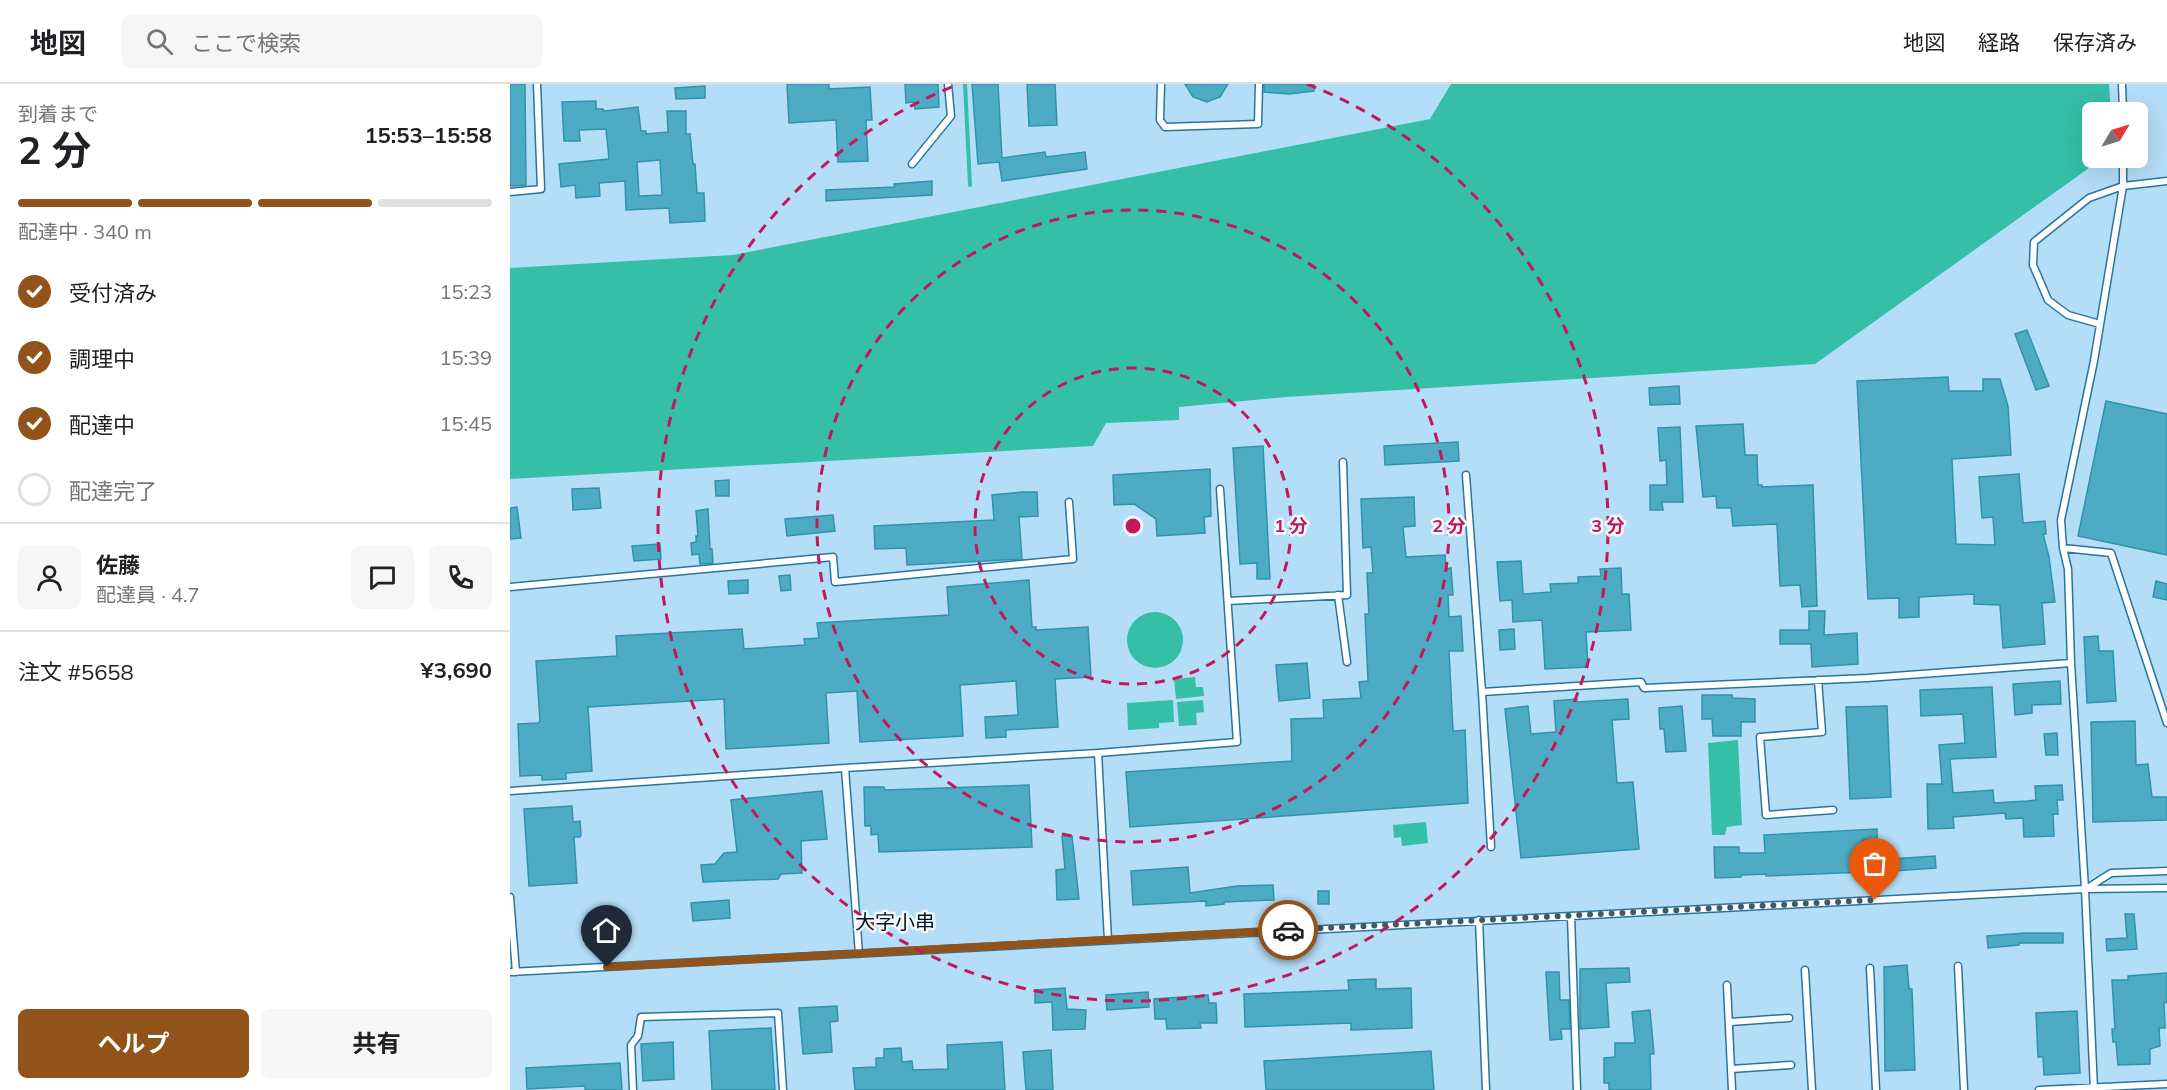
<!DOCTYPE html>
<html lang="ja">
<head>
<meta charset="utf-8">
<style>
  body { margin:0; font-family:Mulish,"Noto Sans JP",sans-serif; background:#f6f6f6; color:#202124; height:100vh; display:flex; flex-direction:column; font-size:22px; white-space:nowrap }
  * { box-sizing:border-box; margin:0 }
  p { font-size:20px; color:#757577 }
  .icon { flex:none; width:33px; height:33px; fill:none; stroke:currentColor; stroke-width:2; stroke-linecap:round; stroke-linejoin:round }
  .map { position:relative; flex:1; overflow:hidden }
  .panel { display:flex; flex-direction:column; background:#fff; width:510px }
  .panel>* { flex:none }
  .needle { width:39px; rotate:52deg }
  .buttons { position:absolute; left:1572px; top:18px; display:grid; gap:12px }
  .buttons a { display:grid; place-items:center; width:66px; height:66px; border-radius:9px; background:#fff; box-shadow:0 6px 24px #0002; font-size:30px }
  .pin { position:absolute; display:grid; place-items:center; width:51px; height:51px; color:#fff; margin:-62px -26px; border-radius:50% 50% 50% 0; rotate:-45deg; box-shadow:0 0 6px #0007 }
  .pin .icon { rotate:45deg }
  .courier { position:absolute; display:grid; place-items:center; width:60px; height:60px; margin:-30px; border:4px solid #92531b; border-radius:50%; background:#fff; color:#222; box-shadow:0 2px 8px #0007 }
  .head em { font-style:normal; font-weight:700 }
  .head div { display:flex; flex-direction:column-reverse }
  .head { display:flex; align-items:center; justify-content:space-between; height:102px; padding:0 18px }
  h1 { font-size:39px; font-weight:700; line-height:45px }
  .bar { display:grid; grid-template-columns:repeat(4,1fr); gap:9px 6px; align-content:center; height:72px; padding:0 18px }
  .bar i { height:8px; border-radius:4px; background:#e0e0e0 }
  .bar .active { background:#92531b }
  .bar p { grid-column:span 4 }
  .line { display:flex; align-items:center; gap:15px; padding:0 18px; border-top:2px solid #e0e0e0 }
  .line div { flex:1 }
  .round { display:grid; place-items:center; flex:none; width:63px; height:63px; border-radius:9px; background:#f6f6f6 }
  ol { padding:0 18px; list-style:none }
  li { display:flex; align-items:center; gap:18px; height:66px }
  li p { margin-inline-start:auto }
  li .icon { padding:6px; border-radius:50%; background:#92531b; color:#fff; stroke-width:4 }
  li:last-child { color:#757577 }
  li i { width:33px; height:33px; border:3px solid #e0e0e0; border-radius:50% }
  .action { display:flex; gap:12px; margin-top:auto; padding:12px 18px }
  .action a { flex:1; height:69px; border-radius:9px; background:#92531b; color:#fff; font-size:24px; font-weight:700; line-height:69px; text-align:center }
  .action a+a { background:#f6f6f6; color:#202124 }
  header { display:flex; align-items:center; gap:36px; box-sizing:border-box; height:84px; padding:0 30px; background:#fff; border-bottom:2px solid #e0e0e0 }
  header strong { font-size:28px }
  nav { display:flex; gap:33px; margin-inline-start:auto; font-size:21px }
  .search { width:420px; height:54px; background:#f6f6f6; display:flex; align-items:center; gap:15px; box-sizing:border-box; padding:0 21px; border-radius:9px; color:#757577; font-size:22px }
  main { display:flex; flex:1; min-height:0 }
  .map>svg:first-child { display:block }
</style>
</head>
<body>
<header>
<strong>地図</strong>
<div class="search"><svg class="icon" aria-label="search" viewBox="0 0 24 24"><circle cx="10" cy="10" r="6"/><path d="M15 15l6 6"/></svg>ここで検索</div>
<nav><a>地図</a><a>経路</a><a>保存済み</a></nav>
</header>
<main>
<section class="panel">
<div class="head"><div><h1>2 分</h1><p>到着まで</p></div><em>15:53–15:58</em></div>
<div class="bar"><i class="active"></i><i class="active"></i><i class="active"></i><i></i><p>配達中 · 340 m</p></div>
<ol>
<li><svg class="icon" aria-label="check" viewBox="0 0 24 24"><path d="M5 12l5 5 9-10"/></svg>受付済み<p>15:23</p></li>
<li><svg class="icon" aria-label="check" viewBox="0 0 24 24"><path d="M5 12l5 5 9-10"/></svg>調理中<p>15:39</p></li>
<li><svg class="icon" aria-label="check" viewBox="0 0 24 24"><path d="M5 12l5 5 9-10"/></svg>配達中<p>15:45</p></li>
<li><i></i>配達完了</li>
</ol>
<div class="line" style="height:108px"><a class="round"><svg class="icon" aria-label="person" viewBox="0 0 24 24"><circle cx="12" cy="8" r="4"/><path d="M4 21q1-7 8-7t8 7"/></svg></a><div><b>佐藤</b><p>配達員 · 4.7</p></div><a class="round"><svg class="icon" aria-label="chat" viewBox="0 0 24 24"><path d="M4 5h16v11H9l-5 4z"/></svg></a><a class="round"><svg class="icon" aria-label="phone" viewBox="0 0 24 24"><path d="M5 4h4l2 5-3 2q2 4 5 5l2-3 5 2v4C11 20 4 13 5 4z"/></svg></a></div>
<div class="line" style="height:78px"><div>注文 #5658</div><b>¥3,690</b></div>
<div class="action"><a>ヘルプ</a><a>共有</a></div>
</section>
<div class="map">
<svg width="1657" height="1006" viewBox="0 0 1657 1006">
  <rect width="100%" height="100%" fill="#b4ddf8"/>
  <path fill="#34bfa6" d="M941,0H1599L1601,28H1582V74H1593L1305,280L776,313L669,323V336L596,339L583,362L0,395V184L223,171L920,35Z
    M617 556a28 28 0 1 1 56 0a28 28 0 1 1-56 0Z
    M685,593L686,603H693L694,612L666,615L664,595Z
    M663,616L664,638L649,639V644L618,646L617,619Z
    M693,616L694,628L686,629L687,641L669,642L667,618Z
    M1228,656L1232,741L1217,743L1215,751H1202L1198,659Z
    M916,738L918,759L892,762L891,753L884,754L883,741Z"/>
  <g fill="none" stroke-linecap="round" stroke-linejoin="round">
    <path stroke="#34bfa6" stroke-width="4" d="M455,0L460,101"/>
  </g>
  <path fill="#4dacc4" stroke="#3193ab" stroke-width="1.5" fill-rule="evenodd" d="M0,0H15L16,101L0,102Z
    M277,0H319V5L360,3L362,36H356L358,77L328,78L326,36L279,39Z
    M395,0H428L429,23L405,25L404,18L396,19Z
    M462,0H488L492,74L535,68L536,73L575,68L577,85L492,97L489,78L468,80Z
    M517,0H545L547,41L519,42Z
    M675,0H718L710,13L697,18L683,13Z
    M754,0H804V7L779,10L754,8Z
    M195,2V14L166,15L165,4Z
    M86,17V25H93L94,27L128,23L131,47H136V50L158,48L157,27H176V50H180L183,80H185L187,109H194L195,137L160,139L159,124L116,126L115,97L89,99L90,112L66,114L65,101L51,103L49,80L99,75L96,45L69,46L70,57H54L52,18ZM150,76L152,111L129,112L127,78Z
    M422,97V111L316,117V106L385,103L384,100Z
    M1517,246L1539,302L1526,306L1505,250Z
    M1438,293L1439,307H1473V295H1490L1498,322L1501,371L1442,375L1446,460L1485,461L1483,433L1472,434L1469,393L1509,390L1513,439L1535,437L1536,450H1533L1539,473L1545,518L1532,519L1535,560L1493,564L1490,521L1464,520V510L1409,513V533L1389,534V514L1358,515L1347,297Z
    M1169,302L1170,320L1140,321L1139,304Z
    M1596,317L1657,330V471L1568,452Z
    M1233,340L1235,371H1247L1248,401H1252V403L1303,401L1307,522L1292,523L1290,501L1270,502L1267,440L1223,442L1221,424H1207L1206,412L1193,413L1186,342Z
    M1170,343L1173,418H1152L1153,426H1140V401H1157L1156,376L1150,377L1148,344Z
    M948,358L949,377L875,381L874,362Z
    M753,362L760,495H747V479L730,480L723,364Z
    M700,385L701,432L694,433L695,449L647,452L646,435L624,420L604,421L603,391Z
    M219,396V412H206L205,397Z
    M89,404L91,424L63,426L62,405Z
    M512,408H527L528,432L509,433L512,475L397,481L396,464L365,465L364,442L484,436L482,411Z
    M904,413L905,442L893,443L896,473L935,471L936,485L941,484L943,511H938L939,533L951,532L953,567H939L943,647L955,646L958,719L620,743L616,688L782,677L781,635L814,634L813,616L851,614L849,598L858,597L855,530H859L857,489H863L861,463L853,464L851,415Z
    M7,423L11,454L0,455V424Z
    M198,425L200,465H202L203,479L190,480L189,470L182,471L181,459L186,458V452H188L186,427Z
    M323,431L325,447L277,452L275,435Z
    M150,460L151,475L124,477L122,462Z
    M1011,477L1013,510L1041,508L1040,500L1068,499V493L1091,492L1090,485L1111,484L1112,510H1119L1121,546L1076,548L1078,583L1035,585L1032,536L1003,538L1002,516L990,517L987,478Z
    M280,491L281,506L271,507L269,492Z
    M238,496V509L219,510L218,497Z
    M519,496L522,543H526V546L578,543L581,593L545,595L548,643L496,646V653L476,654L475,633L508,631L506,597L450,601L453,652L350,658L347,607L316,609L319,659L216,665L214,615L78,623L82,687L56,689V695L32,696V691L10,692L8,640L28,639L30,637L26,577L107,572L106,552L232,545L234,565L295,561L294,555L309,554L307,539L439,531L437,503Z
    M1646,497L1657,500V516L1643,513Z
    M1299,527H1315L1314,551L1347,549L1348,580L1302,583L1301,560H1270V546H1299Z
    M1004,545L1005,565L990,566L989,546Z
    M1588,552L1589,567H1603L1606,617L1577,619L1574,553Z
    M797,579L800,614L769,617L766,581Z
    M1550,597L1551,620L1522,621V629L1505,631L1503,600Z
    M1482,603L1486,673L1440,675L1443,709L1483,706L1484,719L1517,717L1526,716L1525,702L1552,701L1553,716H1547L1548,730H1543L1544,752L1514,753L1513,734L1496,735L1495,729L1443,733L1444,744L1418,745L1417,700H1432L1429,661L1455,659L1453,630L1411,632L1410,606Z
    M1192,611H1222V614L1245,615V638H1231V652H1203L1202,635H1192Z
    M1067,615V618L1118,615L1119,635L1102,636L1107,699L1123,698L1129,765L1011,774L995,625L1018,622L1021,650L1046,648L1044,617Z
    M1172,622L1176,667L1156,668L1154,645H1150L1149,624Z
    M1377,622L1381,713L1340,715L1336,623Z
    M1625,637L1626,681L1638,680L1642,713H1657V736L1583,738L1581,638Z
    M1547,649L1548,671H1536L1534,650Z
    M519,701L522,763L369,768L368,750L361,751V742H355L354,703H374L375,706Z
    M312,707L317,755L291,757L292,789L271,790L268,795L193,798L191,781L205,780L214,769L227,768L221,716Z
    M62,722L63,738L70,737L71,751L70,753H64L67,799L19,802L14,725Z
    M1367,745V756H1353L1355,788L1256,792V790L1231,791V793L1205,794L1204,763H1229V769H1255L1254,751Z
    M552,752H562L569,815L547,816L546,786L555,785Z
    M1425,772L1426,784L1382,787L1381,775Z
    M678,783L680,809L727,802L763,801L764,816L714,818V820L696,822V817L623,821L621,787Z
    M808,807H819V820H808Z
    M219,816L220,834L183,837L181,819Z
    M1615,830H1624L1627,865L1597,867L1596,855L1617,854Z
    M1515,849H1553V859H1509V861L1478,864L1477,852Z
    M1397,881L1399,905H1402L1405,986L1375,987L1374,883Z
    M1119,884L1120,898L1096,899L1099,943L1070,945V885Z
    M1036,888H1049L1050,916H1059L1060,945H1051L1052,955L1040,956Z
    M1657,889V918L1654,919L1655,944H1649L1650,962L1640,965V980L1608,981L1606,958H1603L1602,945H1605L1602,896H1618V892Z
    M866,895V905L901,904L902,944L841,946V939L735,943L734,910L839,906L838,896Z
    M555,904L557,925L576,926L575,945L543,946L542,918L525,919V906Z
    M638,908L639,923L597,926L596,911Z
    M698,911L699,919H706L707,939H690L691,944L657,945L656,935H645L644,915Z
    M327,922L328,937L320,938L322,968L293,970L289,924Z
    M1140,926L1144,970H1140L1141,1006H1099V999H1094V974L1105,973V959H1125L1122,928Z
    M1567,927L1570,989L1534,991L1533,973H1528L1526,929Z
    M261,944L265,1006H202L199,947Z
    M163,958L164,995L133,997L131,960Z
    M492,958L495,1006H345L343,984L366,983V974H374V965L391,964L392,978L402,977L403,986L438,985L437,961Z
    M541,966L543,1006H516L513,968Z
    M921,967L924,1006H756L754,977Z
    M110,979L112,1006H75V1002L17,1005L16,984Z"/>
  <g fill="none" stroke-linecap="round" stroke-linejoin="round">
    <g stroke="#2b749c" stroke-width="9">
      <path id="lane" d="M651,0L650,36L655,43L748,40L749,0
        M1612,0L1613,28
        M402,80L441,32L438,0
        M0,108L31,105L27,0
        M1590,240L1558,231L1538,216L1523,181L1524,158L1579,114L1613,102L1657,97
        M956,391L972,608L981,763
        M1553,464L1601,469L1657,639
        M0,503L323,473L325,498L563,475L559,418
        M828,511L837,578
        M718,517L837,511L833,378
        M1308,596L1312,648L1250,653L1256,731L1323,726
        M972,608L1131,598L1134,604L1357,594L1561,579
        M588,669L727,658L710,405
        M335,684L349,870
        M0,707L335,684L588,669L598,856
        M1576,805L1601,789L1657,787
        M0,813L6,888
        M1061,832L1067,1006
        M969,836L976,1006
        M1448,882L1454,1006
        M1360,884L1366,1006
        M1295,886L1302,1006
        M0,888L1575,805L1657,804
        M1217,901L1222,1006
        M1220,938L1279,934
        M1221,985L1281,981
        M123,1006L121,961L128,952L131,933L268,929L273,1006
        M1529,1006L1657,1000
        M1584,1006L1575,805L1561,579L1558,485L1553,464L1551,436L1584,277L1613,102V74"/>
    </g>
    <use href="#lane" stroke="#fff" stroke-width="6"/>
  </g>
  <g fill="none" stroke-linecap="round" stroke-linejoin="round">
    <path stroke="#3f596b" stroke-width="6" stroke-dasharray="0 10.8" d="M778,846L1365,816"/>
    <path stroke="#92531b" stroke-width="8" d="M97,883L778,846"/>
  </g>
  <g fill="none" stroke="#c2185b" stroke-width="3" stroke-dasharray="10 8">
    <circle cx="623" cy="442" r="158"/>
    <circle cx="623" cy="442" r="316"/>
    <path d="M797 0A475 475 0 1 1 449 0"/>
  </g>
  <g text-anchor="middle" stroke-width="5" stroke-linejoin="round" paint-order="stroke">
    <g font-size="20" fill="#00121f" stroke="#f2f9fd">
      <text x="385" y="845">大字小串</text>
    </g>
  </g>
  <circle cx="623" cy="442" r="9" fill="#c2185b" stroke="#f2f9fd" stroke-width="3"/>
  <g font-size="18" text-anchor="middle" font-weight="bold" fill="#c2185b" stroke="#f2f9fd" stroke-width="5" stroke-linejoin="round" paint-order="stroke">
    <text x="781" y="448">1 分</text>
    <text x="939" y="448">2 分</text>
    <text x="1098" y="448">3 分</text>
  </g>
</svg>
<div class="buttons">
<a><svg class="needle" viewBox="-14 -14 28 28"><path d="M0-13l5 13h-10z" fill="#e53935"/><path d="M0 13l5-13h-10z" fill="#757577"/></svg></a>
</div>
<div class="pin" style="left:1365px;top:816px;background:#ea580c"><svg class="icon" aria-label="bag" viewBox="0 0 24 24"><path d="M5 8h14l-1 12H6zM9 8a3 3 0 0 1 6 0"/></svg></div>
<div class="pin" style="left:97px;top:883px;background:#1f2937"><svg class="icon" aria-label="home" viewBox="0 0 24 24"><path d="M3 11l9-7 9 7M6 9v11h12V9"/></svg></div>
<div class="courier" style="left:778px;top:846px"><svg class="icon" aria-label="car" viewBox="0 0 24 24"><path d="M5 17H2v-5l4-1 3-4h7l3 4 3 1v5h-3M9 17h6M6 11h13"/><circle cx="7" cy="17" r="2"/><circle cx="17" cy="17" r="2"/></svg></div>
</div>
</main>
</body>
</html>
